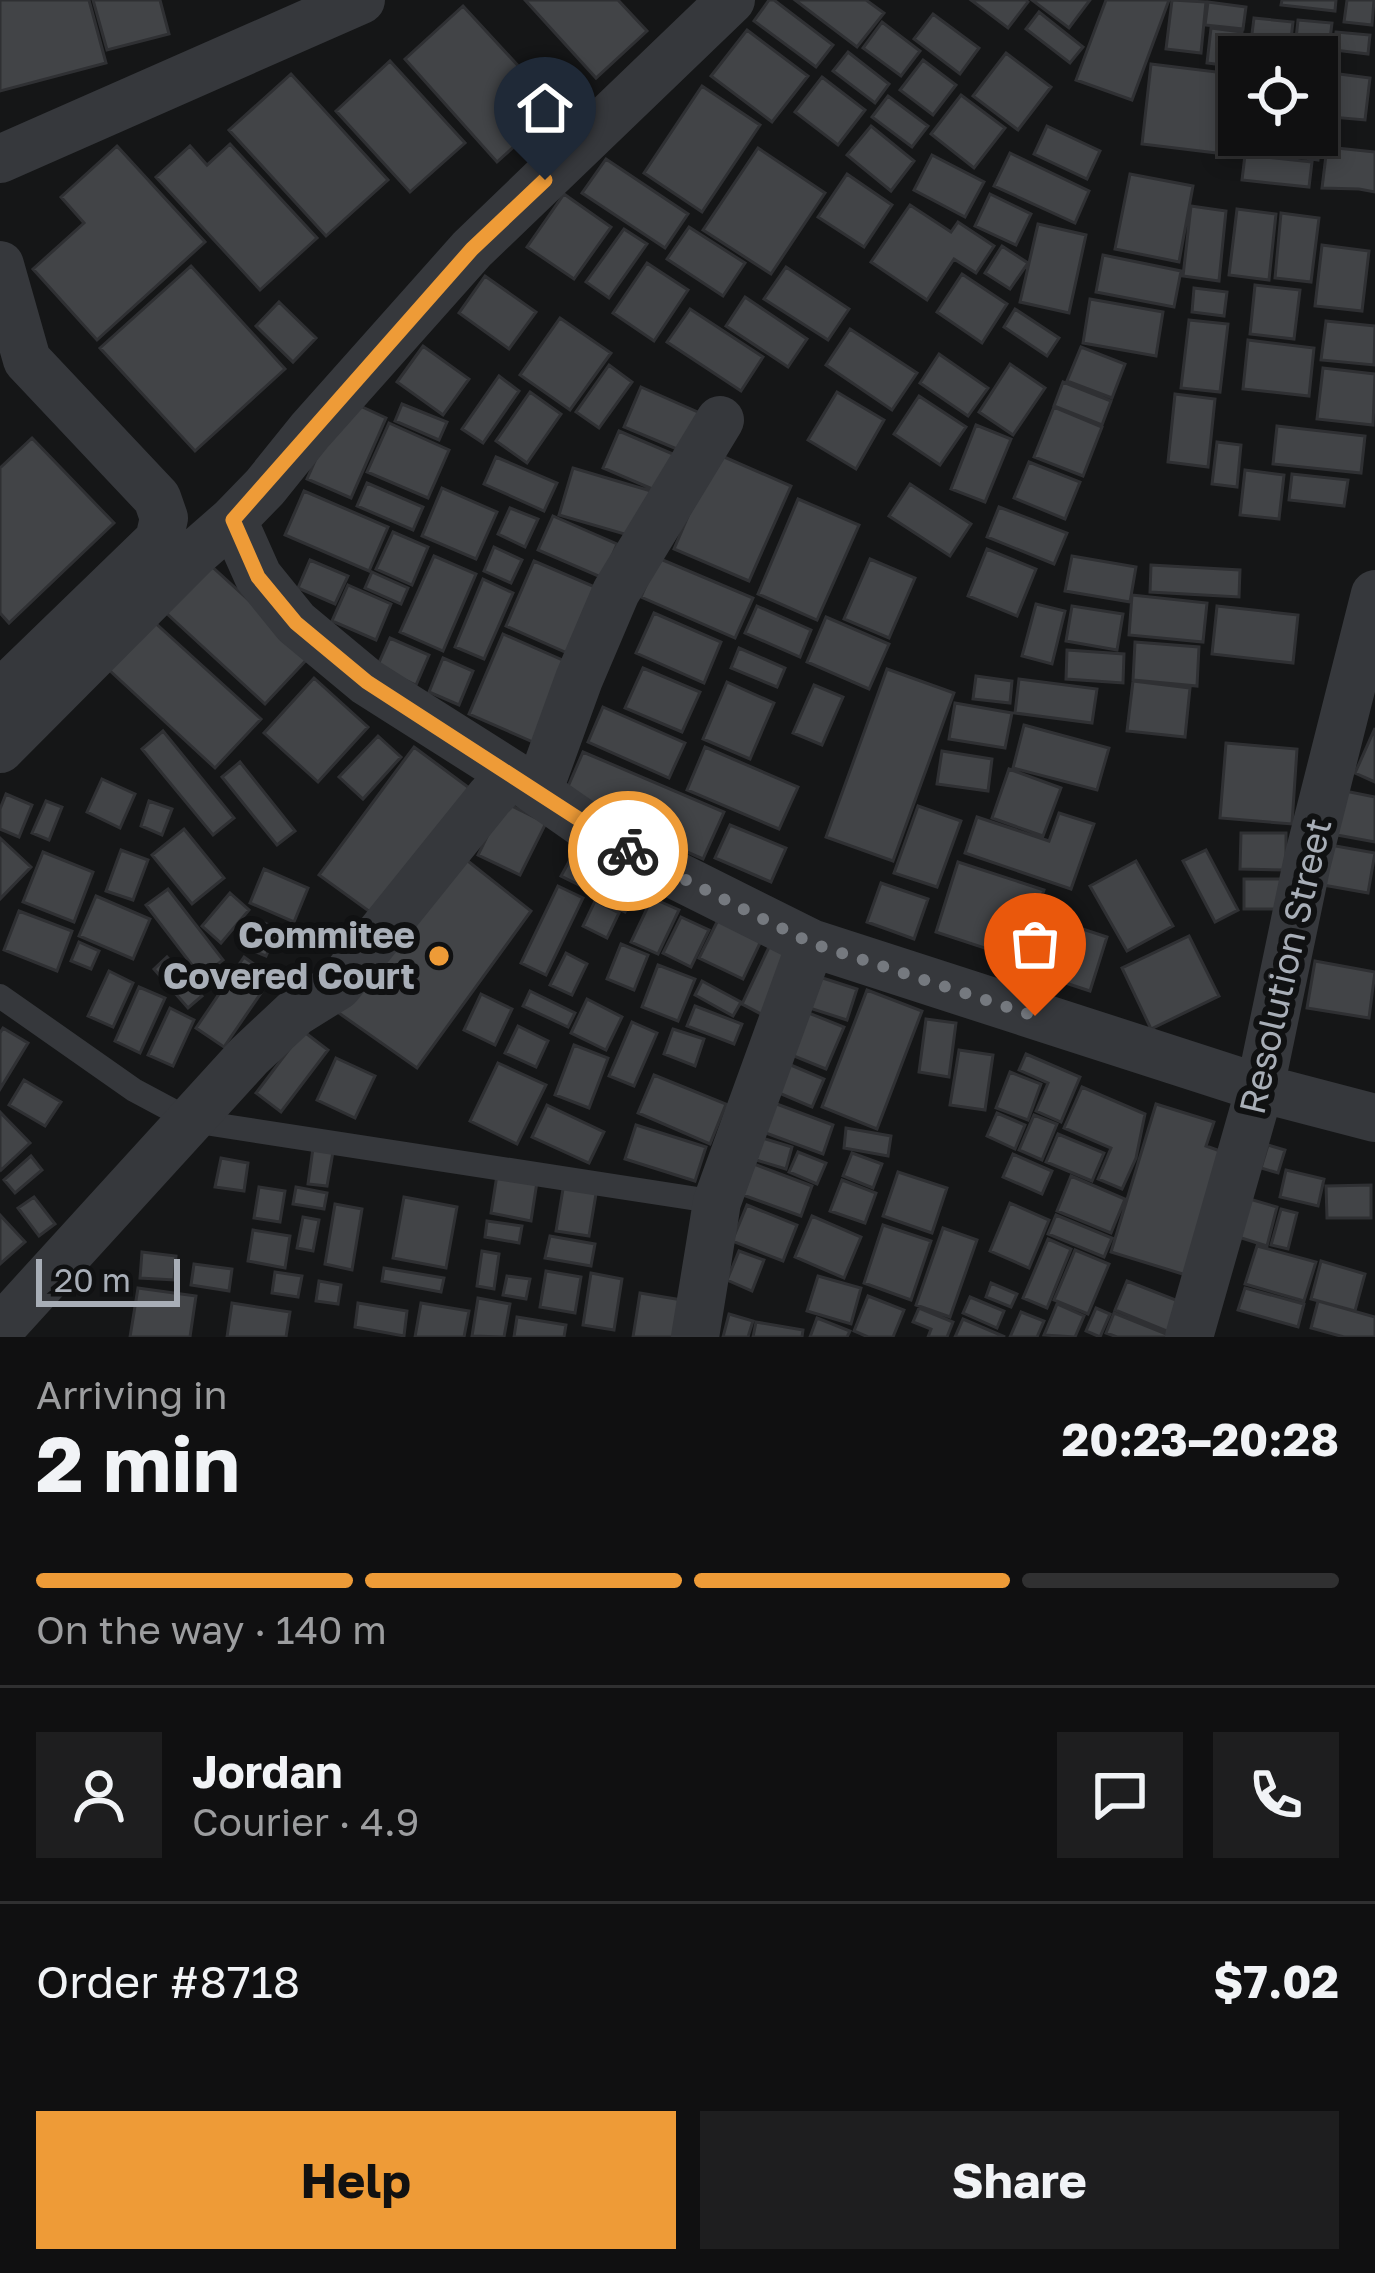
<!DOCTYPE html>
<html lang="en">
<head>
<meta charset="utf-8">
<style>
  body { margin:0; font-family:"Golos Text",sans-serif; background:#1e1e1f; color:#f1f3f6; height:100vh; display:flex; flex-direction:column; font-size:45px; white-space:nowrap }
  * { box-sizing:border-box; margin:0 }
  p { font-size:39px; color:#9c9d9f }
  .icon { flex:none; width:66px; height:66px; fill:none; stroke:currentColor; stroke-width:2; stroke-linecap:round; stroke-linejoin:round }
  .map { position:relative; height:1337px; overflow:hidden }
  .drawer { display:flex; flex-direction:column; background:#101011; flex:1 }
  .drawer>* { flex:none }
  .tools { position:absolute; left:1218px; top:36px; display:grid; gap:24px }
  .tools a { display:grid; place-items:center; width:120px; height:120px; border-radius:0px; background:#101011; box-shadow:0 6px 18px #0003,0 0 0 3px #303031; font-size:60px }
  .scale { position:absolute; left:36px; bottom:30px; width:144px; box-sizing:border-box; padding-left:12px; border:6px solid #a8aeb7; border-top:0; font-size:33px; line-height:42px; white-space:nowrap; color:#a8aeb7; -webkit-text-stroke:9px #101112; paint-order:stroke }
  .pin { position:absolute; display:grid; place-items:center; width:102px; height:102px; color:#fff; margin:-123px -51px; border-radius:50% 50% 50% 0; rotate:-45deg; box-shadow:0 0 12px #0007 }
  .pin .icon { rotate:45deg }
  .courier { position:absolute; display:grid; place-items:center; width:120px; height:120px; margin:-60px; border:9px solid #ee9b37; border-radius:50%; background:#fff; color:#222; box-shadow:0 3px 15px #0007 }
  .summary em { font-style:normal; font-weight:700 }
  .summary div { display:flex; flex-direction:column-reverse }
  .summary { display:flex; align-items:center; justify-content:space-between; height:204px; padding:0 36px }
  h1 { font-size:78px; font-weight:700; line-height:90px }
  .bar { display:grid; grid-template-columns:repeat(4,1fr); gap:18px 12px; align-content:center; height:144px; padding:0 36px }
  .bar i { height:15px; border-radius:9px; background:#303031 }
  .bar .selected { background:#ee9b37 }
  .bar p { grid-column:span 4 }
  .line { display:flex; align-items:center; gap:30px; padding:0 36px; border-top:3px solid #303031 }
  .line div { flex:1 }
  .round { display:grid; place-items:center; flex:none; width:126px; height:126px; border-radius:0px; background:#1e1e1f }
  .button { display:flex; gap:24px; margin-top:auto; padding:24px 36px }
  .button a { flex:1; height:138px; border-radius:0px; background:#ee9b37; color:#111; font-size:48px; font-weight:700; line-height:138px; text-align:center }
  .button a+a { background:#1e1e1f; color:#f1f3f6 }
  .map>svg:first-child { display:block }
</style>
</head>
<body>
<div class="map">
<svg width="1375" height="1337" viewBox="0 0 1375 1337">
  <rect width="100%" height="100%" fill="#151617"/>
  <path fill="#424447" stroke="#2f3033" stroke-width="3" d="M0,0H89L106,63L0,91Z
    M93,0H160L169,34L107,50Z
    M525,0H618L647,31L596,78Z
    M769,0H774L833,45L816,67L754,21Z
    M795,0H866L884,13L857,47Z
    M971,0H1026L1028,2L1008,28Z
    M1032,0H1090L1069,28Z
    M1106,0H1169L1132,100L1076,80Z
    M1172,0L1206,2L1201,53L1166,49Z
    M1282,0H1336L1335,11L1281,5Z
    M1347,0H1374L1372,25L1344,22Z
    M1208,2L1246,7L1243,29L1205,25Z
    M463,6L557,108L497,162L405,59Z
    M1039,12L1083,47L1070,63L1026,29Z
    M933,14L979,48L960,74L914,39Z
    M1254,18L1293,22L1289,57H1249Z
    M1298,20L1332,23L1327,63L1317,62V57H1294Z
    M882,22L920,51L901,76L863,48Z
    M1211,28L1242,32L1238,67L1207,63Z
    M747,30L808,76L772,122L711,76Z
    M1336,32L1370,35L1368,54L1334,50Z
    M848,52L889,84L875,103L833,71Z
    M1006,53L1051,87L1018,130L973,96Z
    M923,60L956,85L933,115L900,90Z
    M390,61L465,143L410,192L336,111Z
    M1151,64L1233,74L1225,154L1142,144Z
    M1324,72L1370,78L1365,120L1319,116Z
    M291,74L388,180L326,236L229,130Z
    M822,77L865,110L838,145L795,112Z
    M702,86L760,125L702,212L644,173Z
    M961,95L1005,128L974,168L931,134Z
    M888,96L928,126L912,147L872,117Z
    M871,126L914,161L891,191L847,155Z
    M1047,126L1100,151L1087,179L1034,154Z
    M1239,128V135H1293L1291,156L1236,151Z
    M1317,131H1321L1318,160L1291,156L1293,135H1317Z
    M230,144L317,238L260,290L156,177L190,146L207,165Z
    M117,146L205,242L97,340L33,269L84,223L61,197Z
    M1327,147L1375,152V192L1359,189L1322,188Z
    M758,148L825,193L771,274L703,230Z
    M1010,153L1089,191L1075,223L994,186Z
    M932,155L984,182L965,217L914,190Z
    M1245,155L1312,162L1309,187L1242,180Z
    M606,159L688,214L665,248L582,193Z
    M847,174L892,205L864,247L818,217Z
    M1130,174L1193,186L1179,262L1115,249Z
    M564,194L611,227L574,279L527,247Z
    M990,194L1031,214L1016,245L975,226Z
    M910,205L951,232L958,222L994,246L976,273L954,259L927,300L871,262Z
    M1191,206L1226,211L1219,281L1183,276Z
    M1237,209L1276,214L1269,280L1229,275Z
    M1281,213L1319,218L1311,282L1275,278Z
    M1038,224L1086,235L1069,313L1020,302Z
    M689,227L745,263L723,296L667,259Z
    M624,229L647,244L609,298L586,282Z
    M1322,245L1369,251L1362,311L1315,306Z
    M1002,246L1028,263L1010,289L985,273Z
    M1103,255L1181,271L1174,307L1096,292Z
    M647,263L688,290L654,341L613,313Z
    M191,266L285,369L195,451L100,348Z
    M786,267L849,309L828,340L764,299Z
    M962,274L1007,304L982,343L937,312Z
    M485,276L536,312L509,349L459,313Z
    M1255,285L1300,290L1294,339L1250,334Z
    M1194,288L1227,292L1224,316L1192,312Z
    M745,297L807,339L788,367L726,326Z
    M1090,299L1163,312L1156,356L1083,343Z
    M279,302L316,338L293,362L256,326Z
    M690,309L763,357L741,391L667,342Z
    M1015,309L1059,338L1047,356L1004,327Z
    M560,318L611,353L570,410L520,375Z
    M1189,320L1228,324L1220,392L1181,388Z
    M1326,321L1375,326L1374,365L1321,360Z
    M850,329L917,373L892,410L826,365Z
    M1248,340L1314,348L1309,396L1243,389Z
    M423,346L469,379L443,415L397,382Z
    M1081,347L1125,364L1112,398L1067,381Z
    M939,354L988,388L968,416L920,383Z
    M1010,364L1045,388L1013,435L979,412Z
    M609,365L632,382L599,428L576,412Z
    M1323,368L1375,374L1373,425L1317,419Z
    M499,376L519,391L483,443L462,429Z
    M1063,382L1111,401L1102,425L1054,406Z
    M641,387L700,413L684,452L624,427Z
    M530,392L561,414L527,463L496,441Z
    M837,392L884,420L856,469L808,440Z
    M1175,394L1215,399L1208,467L1168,462Z
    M919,396L966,427L940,465L894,434Z
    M343,398L386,418L351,498L307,479Z
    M402,404L447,422L439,440L395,421Z
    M1054,407L1102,427L1083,476L1034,457Z
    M389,423L449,450L428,498L367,472Z
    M976,425L1011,439L985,502L951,489Z
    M1277,426L1365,436L1361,473L1273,464Z
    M619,431L680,457L664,494L603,468Z
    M32,438L114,523L9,623L0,613V468Z
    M1217,442L1241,445L1237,487L1212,484Z
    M715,453L791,486L749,581L674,549Z
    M496,457L557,483L544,511L484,484Z
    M1029,462L1080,482L1065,519L1014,498Z
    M573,468L651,491L638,538L559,515Z
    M1245,470L1284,475L1279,519L1240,515Z
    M1292,474L1348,480L1344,506L1289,500Z
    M367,483L423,507L413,530L357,506Z
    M910,484L971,524L950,556L889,516Z
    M442,488L497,512L476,559L422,536Z
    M304,491L388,527L369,571L285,535Z
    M798,499L859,525L817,620L758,594Z
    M999,507L1067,533L1054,564L987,537Z
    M510,508L538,519L525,547L498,534Z
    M553,516L617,544L603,578L538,550Z
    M393,532L428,547L412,585L376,569Z
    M494,547L522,560L511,583L484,571Z
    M987,549L1036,569L1017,616L968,596Z
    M434,556L476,574L443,651L400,632Z
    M1072,556L1136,567L1130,602L1065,591Z
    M658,558L753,598L735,638L641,597Z
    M870,559L915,578L889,638L844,619Z
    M310,560L348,576L335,604L298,588Z
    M534,561L602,590L574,656L506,626Z
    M208,563L310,656L265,704L164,611Z
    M1151,565L1240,570L1239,597L1150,592Z
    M372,572L408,588L401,604L365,588Z
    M483,579L513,593L484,659L455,647Z
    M348,585L391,604L376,640L332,621Z
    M1132,595L1207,603L1203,642L1129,635Z
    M1036,604L1065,611L1052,664L1022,656Z
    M757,606L811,630L800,657L745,633Z
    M1072,606L1123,614L1117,650L1066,641Z
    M1217,606L1298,615L1293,663L1212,654Z
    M654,613L721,642L704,683L636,653Z
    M826,617L889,644L869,689L807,662Z
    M152,620L261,719L215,768L108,669Z
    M503,634L567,662L533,742L469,714Z
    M390,638L429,655L416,685L377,667Z
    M1135,642L1199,647L1197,686L1133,680Z
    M739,648L785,668L777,687L731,668Z
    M1067,650L1124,654L1123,683L1066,679Z
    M443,658L473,671L459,705L429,692Z
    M643,668L700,692L682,732L625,708Z
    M887,669L954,693L893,861L826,837Z
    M976,676L1012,681L1010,703L973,699Z
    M314,678L368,727L318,782L264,733Z
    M1019,679L1097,689L1092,723L1015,713Z
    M1133,681L1190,688L1185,737L1127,731Z
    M727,682L774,703L750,759L703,739Z
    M814,685L843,697L822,745L793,733Z
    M955,703L1012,713L1005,748L949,739Z
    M603,707L685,743L669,778L588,742Z
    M1024,725L1109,748L1097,790L1013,768Z
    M1375,728V782L1355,773Z
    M163,731L234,818L213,835L142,749Z
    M378,736L401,757L363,799L339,777Z
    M1226,743L1297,749L1292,824L1220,818Z
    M414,747L472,790L377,917L319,875Z
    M705,747L798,787L779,829L687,790Z
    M942,751L992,759L988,791L937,784Z
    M583,752L724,812L703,859L563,798Z
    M240,762L295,831L277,845L222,777Z
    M1009,769L1061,788L1043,836L992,818Z
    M102,779L135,794L120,828L87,812Z
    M1345,791L1375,797V842L1337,835Z
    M6,794L32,805L19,837L0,829V809Z
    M46,801L62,807L49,840L32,833Z
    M149,801L172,809L162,835L141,826Z
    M504,802L546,823L520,875L478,855Z
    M918,806L961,821L937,887L894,873Z
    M1059,813L1094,824L1071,889L965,853L977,817L1049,841Z
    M730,825L786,848L771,882L715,858Z
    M184,829L224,878L192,904L152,855Z
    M1241,833H1286V870L1240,869Z
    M0,838L31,867L0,899Z
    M1330,845L1375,853L1368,893L1323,885Z
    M121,850L148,860L133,900L106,891Z
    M1206,850L1238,910L1215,922L1183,861Z
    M43,852L93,872L74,922L23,902Z
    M459,854L531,911L417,1068L336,1011Z
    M571,858L596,869L587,889L561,876Z
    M1136,861L1173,926L1127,951L1090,886Z
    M958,862L1044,890L1021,960L936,932Z
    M617,864L643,876L625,912L599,899Z
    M264,869L308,888L294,922L250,903Z
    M1244,879H1286L1285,909H1244Z
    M881,883L928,899L914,939L867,922Z
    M558,886L583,898L546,975L521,963Z
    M168,889L223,960L201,977L146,905Z
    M230,893L249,910L221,943L202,926Z
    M96,896L150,919L133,959L79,936Z
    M652,898L679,910L658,954L631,942Z
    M595,901L619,913L607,938L583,926Z
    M19,911L72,931L57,971L4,950Z
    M681,917L709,930L691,967L663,953Z
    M1049,918L1107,937L1090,991L1032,972Z
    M258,920L278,929L266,956L246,948Z
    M718,920L761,941L743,979L699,958Z
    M1189,936L1219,996L1151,1029L1122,968Z
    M79,942L99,951L91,969L71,961Z
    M621,944L648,955L634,990L607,979Z
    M770,945L796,957L767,1017L742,1004Z
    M566,953L587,964L572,995L550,985Z
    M167,957L202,996L188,1008L154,969Z
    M244,957L272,977L224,1047L196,1028Z
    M1315,961L1375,972L1369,1018L1307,1008Z
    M658,965L695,979L678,1021L642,1007Z
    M109,971L133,983L113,1027L88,1016Z
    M807,973L857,989L847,1020L797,1004Z
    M702,981L741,1002L733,1016L695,995Z
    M139,987L165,998L140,1053L115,1041Z
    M867,990L922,1011L877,1129L822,1107Z
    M530,991L575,1013L568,1027L523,1006Z
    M481,994L512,1009L495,1045L464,1030Z
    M587,999L622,1017L606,1050L571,1033Z
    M695,1006L742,1024L734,1044L687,1026Z
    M170,1008L194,1020L173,1066L148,1055Z
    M796,1008L844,1027L826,1069L779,1050Z
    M926,1019L956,1023L949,1077L919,1072Z
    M632,1022L657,1033L634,1086L609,1076Z
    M518,1026L548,1041L536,1067L505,1053Z
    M3,1028L28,1043L0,1089V1033Z
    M673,1029L704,1039L695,1066L664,1054Z
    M303,1031L328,1050L281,1112L256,1093Z
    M574,1045L608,1058L589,1108L555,1095Z
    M959,1050L993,1055L985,1110L950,1105Z
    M1026,1054L1080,1077L1061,1122L1036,1111L1048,1083L1019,1070Z
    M336,1058L375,1076L355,1118L317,1100Z
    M779,1060L824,1079L812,1107L767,1088Z
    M498,1063L546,1085L517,1144L470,1121Z
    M1010,1072L1041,1084L1028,1120L996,1108Z
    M654,1075L726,1104L710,1144L638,1113Z
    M24,1080L61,1102L45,1126L9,1105Z
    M1082,1087L1145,1114L1136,1158L1122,1189L1098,1179L1111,1148L1064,1128Z
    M774,1103L833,1125L823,1154L763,1132Z
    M1156,1104L1214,1122L1206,1146L1223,1152L1186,1275L1111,1252Z
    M547,1105L604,1132L589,1163L532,1137Z
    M0,1112L30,1143L1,1170L0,1168Z
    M997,1113L1025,1125L1015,1149L987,1136Z
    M1034,1115L1057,1124L1042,1160L1019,1150Z
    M636,1125L706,1147L695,1181L625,1159Z
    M846,1128L891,1136L888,1156L844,1148Z
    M1058,1134L1104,1153L1092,1181L1046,1162Z
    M762,1138L792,1147L786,1169L756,1160Z
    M1268,1145L1285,1150L1278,1173L1261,1168Z
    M313,1148L333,1152L327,1186L308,1184Z
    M798,1152L826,1163L817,1184L789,1172Z
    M852,1153L882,1164L873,1188L843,1176Z
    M1013,1154L1052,1171L1042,1194L1003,1177Z
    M31,1156L42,1170L15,1193L4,1180Z
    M221,1158L248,1163L244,1191L215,1187Z
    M754,1164L812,1186L801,1216L743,1195Z
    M1286,1170L1324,1179L1318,1206L1280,1197Z
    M898,1172L947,1188L932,1233L883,1216Z
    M497,1175L537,1182L531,1221L491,1213Z
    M1071,1176L1125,1199L1111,1233L1057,1211Z
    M842,1180L876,1193L865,1223L830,1211Z
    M564,1183L597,1188L589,1236L556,1231Z
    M1371,1185V1218H1327L1326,1186Z
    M259,1187L285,1191L280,1222L254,1218Z
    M296,1187L327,1193L324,1209L293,1204Z
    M34,1197L55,1224L39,1236L18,1208Z
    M404,1197L457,1207L446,1268L393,1258Z
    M1246,1198L1277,1207L1267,1246L1235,1236Z
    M1010,1203L1049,1220L1029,1268L990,1251Z
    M335,1204L362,1209L352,1270L325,1264Z
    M747,1205L797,1225L783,1261L732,1241Z
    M1281,1209L1297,1213L1288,1249L1271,1245Z
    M0,1215L25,1242L0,1264Z
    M1056,1215L1112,1238L1104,1257L1048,1234Z
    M812,1216L861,1237L844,1278L795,1257Z
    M303,1217L319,1220L313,1251L297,1248Z
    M487,1221L522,1226L519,1243L485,1237Z
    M883,1225L931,1241L911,1300L864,1283Z
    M943,1228L977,1240L950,1317L916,1305Z
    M253,1230L290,1236L285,1268L248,1261Z
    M550,1236L595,1244L591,1266L545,1258Z
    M1048,1239L1071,1249L1047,1308L1023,1298Z
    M1257,1246L1316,1262L1304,1301L1245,1284Z
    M1075,1250L1109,1264L1088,1314L1054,1300Z
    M482,1251L499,1254L494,1289L477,1286Z
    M739,1251L764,1260L752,1291L727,1280Z
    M142,1252L176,1256L174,1280L140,1278Z
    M1321,1261L1365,1274L1355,1311L1311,1299Z
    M194,1264L232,1269L229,1291L191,1285Z
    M384,1268L444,1278L441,1292L382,1281Z
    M546,1271L581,1277L575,1313L540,1307Z
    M275,1272L302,1276L298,1297L272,1293Z
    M591,1273L622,1279L614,1330L583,1325Z
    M507,1276L530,1279L526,1299L503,1295Z
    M818,1276L861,1288L851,1324L807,1311Z
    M319,1281L341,1285L338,1304L316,1301Z
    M1127,1281L1181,1302L1169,1332L1115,1310Z
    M991,1283L1017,1294L1011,1307L986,1297Z
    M138,1288L196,1296L190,1337H130Z
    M1245,1288L1304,1304L1298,1327L1238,1310Z
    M640,1293L682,1300L675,1337H633Z
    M868,1296L904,1310L893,1337H868L854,1331Z
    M970,1297L1004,1311L997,1328L963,1313Z
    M478,1298L510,1304L504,1337L472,1336Z
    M1318,1301L1375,1317V1337H1344L1311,1328Z
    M232,1303L290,1312L286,1337H227Z
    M358,1303L407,1311L404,1336L355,1327Z
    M421,1303L469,1311L464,1337H415Z
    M1057,1304L1084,1316L1075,1337L1044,1335Z
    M919,1308L953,1322L947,1337H928L931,1329L913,1322Z
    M1096,1308L1110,1314L1100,1337L1086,1331Z
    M1021,1312L1044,1321L1037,1337H1010Z
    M1114,1313L1169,1335L1168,1337H1117L1106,1333Z
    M729,1314L753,1321L748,1337H723Z
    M517,1317L566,1325L564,1337H514Z
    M817,1318L850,1331L847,1337H810Z
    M963,1319L1005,1337H955Z
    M756,1322L803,1330L802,1337H753Z"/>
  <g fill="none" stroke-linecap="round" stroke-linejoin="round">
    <path stroke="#36383c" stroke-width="24" d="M0,996L134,1090L192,1121L717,1202"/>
    <path stroke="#36383c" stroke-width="48" d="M0,159L361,0
      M0,265L27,360L157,498L164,518L159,540L0,694
      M233,520L258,576L296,623L367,682L512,774L611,843L811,943L1260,1088L1375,1118
      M0,749L193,555L233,520L265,487L310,431L472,249L731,0
      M538,792L579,679L616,592L720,420
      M0,1329L249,1056L296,1012L338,986L490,797L512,774
      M695,1337L717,1202L811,943
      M1189,1337L1260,1088L1307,863L1375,594"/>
  </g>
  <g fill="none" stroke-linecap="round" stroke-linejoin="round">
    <path stroke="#75797f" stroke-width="12" stroke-dasharray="0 21.6" d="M628,851L811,943L1035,1016"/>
    <path stroke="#ee9b37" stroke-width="15" d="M545,180L472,249L233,520L258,577L296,623L367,682L628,851"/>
  </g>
  <circle fill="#ee9b37" stroke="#101112" stroke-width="4.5" cx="439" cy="956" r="12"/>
  <g text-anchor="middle" stroke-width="12" stroke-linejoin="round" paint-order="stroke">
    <g font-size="36" font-weight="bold" fill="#a8aeb7" stroke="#101112" text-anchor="end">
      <text x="415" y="948">Commitee<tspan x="415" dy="41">Covered Court</tspan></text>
    </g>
    <g font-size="36" fill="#a8aeb7" stroke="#101112">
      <text transform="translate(1285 966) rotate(-77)" y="13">Resolution Street</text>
    </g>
  </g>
</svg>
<div class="tools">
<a><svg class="icon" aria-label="locate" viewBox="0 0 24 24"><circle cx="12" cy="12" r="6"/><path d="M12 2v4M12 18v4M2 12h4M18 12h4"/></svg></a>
</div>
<div class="scale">20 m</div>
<div class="pin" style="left:1035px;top:1016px;background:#ea580c"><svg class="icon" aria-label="bag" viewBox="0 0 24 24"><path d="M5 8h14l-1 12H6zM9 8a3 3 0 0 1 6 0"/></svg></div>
<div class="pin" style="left:545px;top:180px;background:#1f2937"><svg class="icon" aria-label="home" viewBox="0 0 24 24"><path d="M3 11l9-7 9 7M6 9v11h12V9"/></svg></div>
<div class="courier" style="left:628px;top:851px"><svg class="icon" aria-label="bike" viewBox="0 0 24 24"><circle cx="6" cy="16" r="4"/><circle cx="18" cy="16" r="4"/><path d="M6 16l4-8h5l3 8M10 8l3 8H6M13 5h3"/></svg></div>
</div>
<section class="drawer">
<div class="summary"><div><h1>2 min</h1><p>Arriving in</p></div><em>20:23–20:28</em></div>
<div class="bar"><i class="selected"></i><i class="selected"></i><i class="selected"></i><i></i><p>On the way · 140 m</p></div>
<div class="line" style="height:216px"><a class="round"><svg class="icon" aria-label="person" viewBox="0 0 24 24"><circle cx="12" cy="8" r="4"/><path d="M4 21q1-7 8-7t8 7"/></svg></a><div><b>Jordan</b><p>Courier · 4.9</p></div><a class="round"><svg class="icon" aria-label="chat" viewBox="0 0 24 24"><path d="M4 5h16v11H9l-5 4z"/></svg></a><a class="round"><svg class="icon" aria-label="phone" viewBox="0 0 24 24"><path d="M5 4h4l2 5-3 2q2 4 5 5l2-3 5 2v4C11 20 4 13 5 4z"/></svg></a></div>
<div class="line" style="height:156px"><div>Order #8718</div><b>$7.02</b></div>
<div class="button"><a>Help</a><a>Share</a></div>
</section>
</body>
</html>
